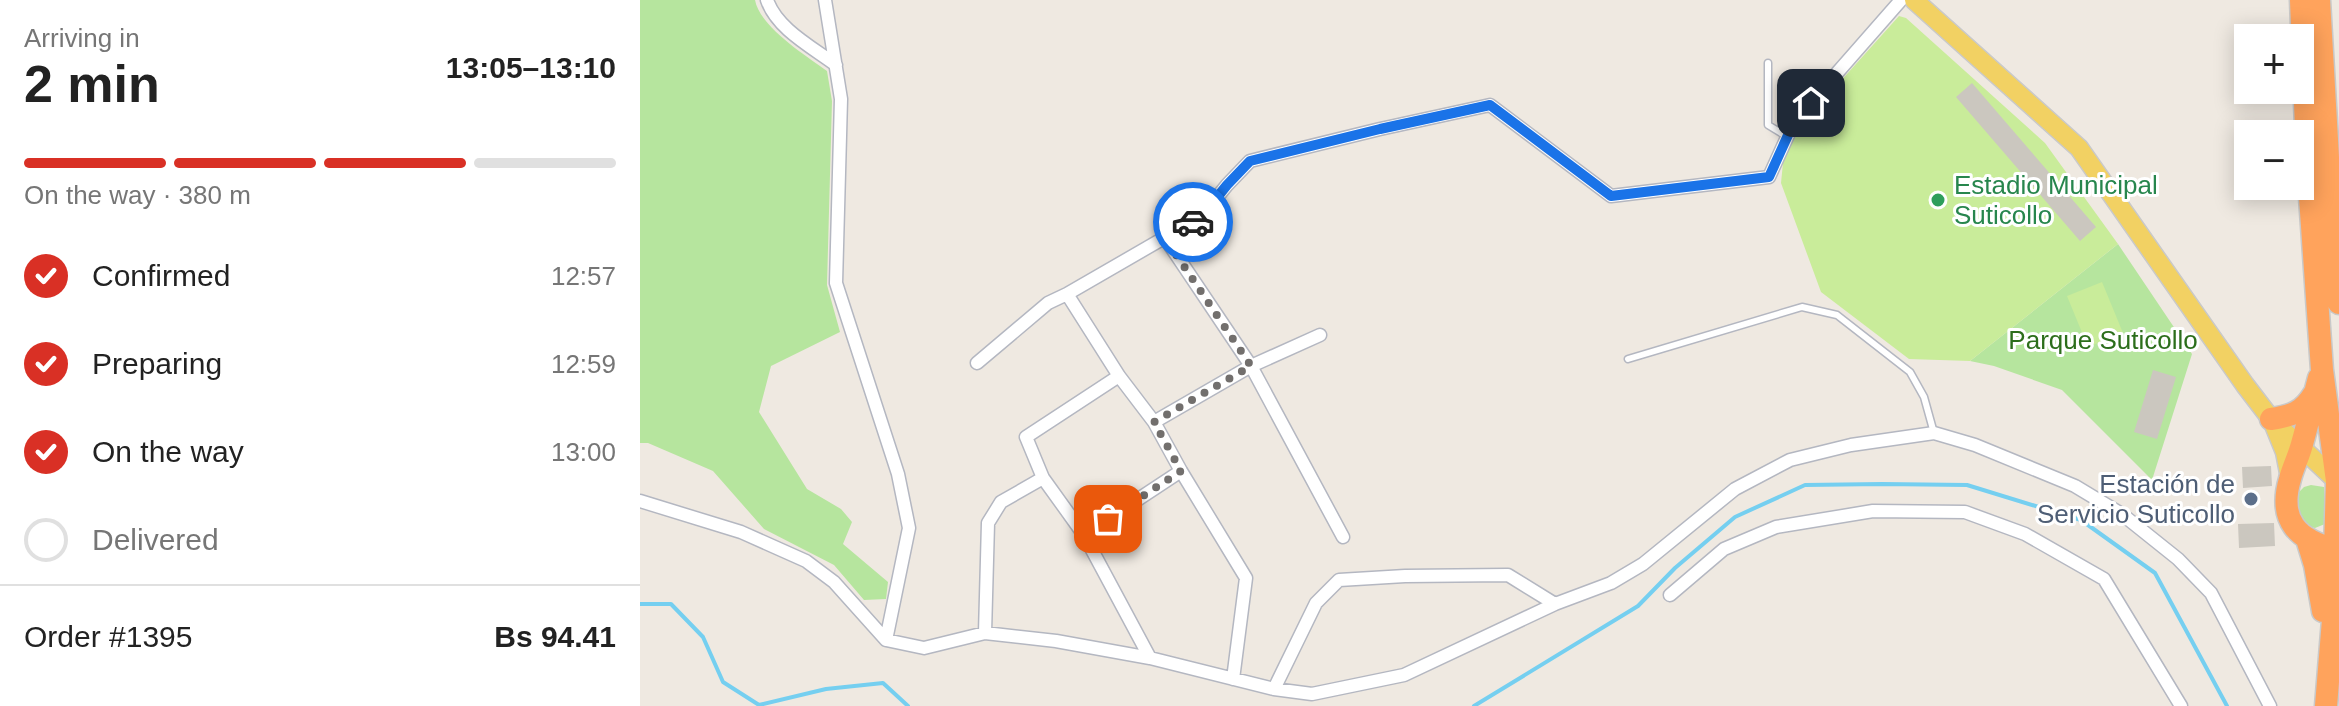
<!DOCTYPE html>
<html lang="en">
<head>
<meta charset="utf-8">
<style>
  body { margin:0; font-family:Helvetica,sans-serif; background:#f6f6f6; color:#222; height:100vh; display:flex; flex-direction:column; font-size:30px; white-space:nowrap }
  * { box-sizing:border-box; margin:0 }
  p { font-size:26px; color:#767676 }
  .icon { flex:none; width:44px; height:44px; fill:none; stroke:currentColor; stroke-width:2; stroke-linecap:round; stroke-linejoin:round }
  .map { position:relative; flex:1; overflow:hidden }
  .side { display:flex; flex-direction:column; background:#fff; width:640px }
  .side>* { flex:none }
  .buttons { position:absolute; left:1594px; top:24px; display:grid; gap:16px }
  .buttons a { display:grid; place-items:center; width:80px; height:80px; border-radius:0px; background:#fff; box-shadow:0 4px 20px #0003; font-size:40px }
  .pin { position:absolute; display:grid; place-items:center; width:68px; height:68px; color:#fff; margin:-34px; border-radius:16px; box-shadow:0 4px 12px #0006 }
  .courier { position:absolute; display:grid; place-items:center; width:80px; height:80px; margin:-40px; border:6px solid #1a73e8; border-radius:50%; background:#fff; color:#222; box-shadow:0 2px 10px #0007 }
  .summary em { font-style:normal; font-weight:700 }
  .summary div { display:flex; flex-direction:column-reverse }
  .summary { display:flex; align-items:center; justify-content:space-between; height:136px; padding:0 24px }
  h1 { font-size:52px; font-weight:700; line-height:60px }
  .bar { display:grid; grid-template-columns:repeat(4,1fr); gap:12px 8px; align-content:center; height:96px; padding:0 24px }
  .bar i { height:10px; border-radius:6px; background:#e0e0e0 }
  .bar .on { background:#d93025 }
  .bar p { grid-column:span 4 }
  .line { display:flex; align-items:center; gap:20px; padding:0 24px; border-top:2px solid #e0e0e0 }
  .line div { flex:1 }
  ol { padding:0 24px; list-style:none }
  li { display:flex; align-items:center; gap:24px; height:88px }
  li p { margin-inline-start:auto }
  li .icon { padding:8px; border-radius:50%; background:#d93025; color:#fff; stroke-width:4 }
  li:last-child { color:#767676 }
  li i { width:44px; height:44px; border:4px solid #e0e0e0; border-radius:50% }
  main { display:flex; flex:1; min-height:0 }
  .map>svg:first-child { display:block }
</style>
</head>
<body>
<main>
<section class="side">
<div class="summary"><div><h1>2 min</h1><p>Arriving in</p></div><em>13:05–13:10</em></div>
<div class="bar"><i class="on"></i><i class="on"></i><i class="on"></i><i></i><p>On the way · 380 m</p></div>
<ol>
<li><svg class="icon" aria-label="check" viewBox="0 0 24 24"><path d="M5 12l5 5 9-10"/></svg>Confirmed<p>12:57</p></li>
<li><svg class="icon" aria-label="check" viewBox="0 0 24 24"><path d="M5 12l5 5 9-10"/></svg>Preparing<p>12:59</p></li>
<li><svg class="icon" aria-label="check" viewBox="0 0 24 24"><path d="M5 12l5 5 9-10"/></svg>On the way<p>13:00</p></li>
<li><i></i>Delivered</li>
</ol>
<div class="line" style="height:104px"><div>Order #1395</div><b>Bs 94.41</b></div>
</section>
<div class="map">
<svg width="1699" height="706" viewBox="0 0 1699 706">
  <rect width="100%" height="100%" fill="#efe9e1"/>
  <path fill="#b6e59e" d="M0,0H115C120,27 165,55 187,71L192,101L187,285L200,332L131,366L119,412L167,489L201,509L212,522L203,544L248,582L246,599L224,600L194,565L124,529L73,471L8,443H0Z
    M1478,244L1552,354L1512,480L1422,390L1354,366L1330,361Z
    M1671,485L1684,487L1685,524L1675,528L1660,524L1654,497L1664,487Z"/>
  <path fill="#c9ec9a" d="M1259,16L1266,18L1405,143L1478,244L1330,361L1269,359L1181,292L1141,183L1144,153L1163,123Z
    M1462,282L1483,333L1448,347L1427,296Z"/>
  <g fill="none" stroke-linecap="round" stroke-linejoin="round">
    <path stroke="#75cff0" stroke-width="4" d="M0,604H31L63,637L83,682L119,705L186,689L243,683L268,706
      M834,706L998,606L1035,568L1095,517L1165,485L1242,484L1327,485L1441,520L1515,573L1587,706"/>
  </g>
  <path fill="#cbc7bf" d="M1332,83L1456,227L1440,241L1316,97Z
    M1513,370L1536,377L1517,439L1494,432Z
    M1631,466L1632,486L1603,488L1602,467Z
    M1634,523L1635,546L1599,548L1598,524Z"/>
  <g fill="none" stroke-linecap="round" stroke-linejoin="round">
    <g stroke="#b4b7c1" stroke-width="9">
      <path id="lane" d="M1128,63V125L1146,136
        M988,359L1162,307L1197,315L1270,372L1284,397L1294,433"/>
    </g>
    <g stroke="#b4b7c1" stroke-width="15">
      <path id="street" d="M127,0C137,29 172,47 196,65
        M185,0L201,99L196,283L258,474L269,528L246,640
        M525,238L611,366L703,537
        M427,294L479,376L514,422L541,471L606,578L593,679
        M337,363L408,303L427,294L562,216L587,185L610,161L740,129L850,105L971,196L1129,177L1154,122L1261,0
        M479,376L386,437L403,478L444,535L510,658
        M514,422L611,366L680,335
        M0,501L101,532L166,561L194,582L246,640L284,648L345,633L416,641L510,658L634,689L672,694L764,675L915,604L971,583L1003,564L1095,489L1150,460L1211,445L1294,433L1335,445L1435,486L1483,515L1538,559L1571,593L1630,706
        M444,535L541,471
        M1030,595L1084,549L1136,527L1233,511L1325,512L1385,534L1464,579L1541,706
        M345,633L348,523L361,502L403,478
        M634,689L676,603L699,580L765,576L868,575L915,604"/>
    </g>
    <g stroke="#c9c9c9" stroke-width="21">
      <path id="primary" d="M1274,0L1439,148L1605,385L1631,419L1699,483
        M1634,425L1645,452L1650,478"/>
    </g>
    <g stroke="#c9c9c9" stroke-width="25">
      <path id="highway" d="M1661,0L1667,154L1682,370L1697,481L1693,620L1686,706
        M1679,0L1691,210L1699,303
        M1679,378C1673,400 1668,423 1662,444C1659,456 1653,467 1650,479C1638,520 1657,540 1696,550
        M1631,419C1652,416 1663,412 1674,394
        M1667,539L1675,565L1683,611"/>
    </g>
    <use href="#lane" stroke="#fff" stroke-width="6"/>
    <use href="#street" stroke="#fff" stroke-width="12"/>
    <use href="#primary" stroke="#f2d163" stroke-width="18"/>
    <use href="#highway" stroke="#ffa35c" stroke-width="22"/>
  </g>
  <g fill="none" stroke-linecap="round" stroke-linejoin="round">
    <path stroke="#726f6d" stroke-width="8" stroke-dasharray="0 14.4" d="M468,519L541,471L514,422L611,366L525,238L553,222"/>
    <path stroke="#1a73e8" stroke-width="10" d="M553,222L562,216L587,185L610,161L740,129L850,105L971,196L1129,177L1154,122L1171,103"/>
  </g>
  <circle fill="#2e9e5b" stroke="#fff" stroke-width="3" cx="1298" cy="200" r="8"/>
  <circle fill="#5c6f8a" stroke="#fff" stroke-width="3" cx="1611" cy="499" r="8"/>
  <g text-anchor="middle" stroke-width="6" stroke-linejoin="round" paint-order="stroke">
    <g font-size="26" fill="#27864d" stroke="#fff" text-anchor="start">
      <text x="1314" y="194">Estadio Municipal<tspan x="1314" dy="30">Suticollo</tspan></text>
    </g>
    <g font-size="26" fill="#2c6e1b" stroke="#fff">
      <text x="1463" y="349">Parque Suticollo</text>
    </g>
    <g font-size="26" fill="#4e5e75" stroke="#fff" text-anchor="end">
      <text x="1595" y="493">Estación de<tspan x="1595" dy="30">Servicio Suticollo</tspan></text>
    </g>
  </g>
</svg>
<div class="buttons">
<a>+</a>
<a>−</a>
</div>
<div class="pin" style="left:468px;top:519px;background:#ea580c"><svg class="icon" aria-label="bag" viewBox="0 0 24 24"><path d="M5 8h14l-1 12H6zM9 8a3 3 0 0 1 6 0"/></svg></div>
<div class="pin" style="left:1171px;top:103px;background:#1f2937"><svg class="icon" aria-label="home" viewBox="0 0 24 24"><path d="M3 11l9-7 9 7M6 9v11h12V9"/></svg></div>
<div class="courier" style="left:553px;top:222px"><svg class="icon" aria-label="car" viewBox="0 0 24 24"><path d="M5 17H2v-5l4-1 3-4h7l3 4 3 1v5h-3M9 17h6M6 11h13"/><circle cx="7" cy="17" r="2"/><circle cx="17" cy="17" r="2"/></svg></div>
</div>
</main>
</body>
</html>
